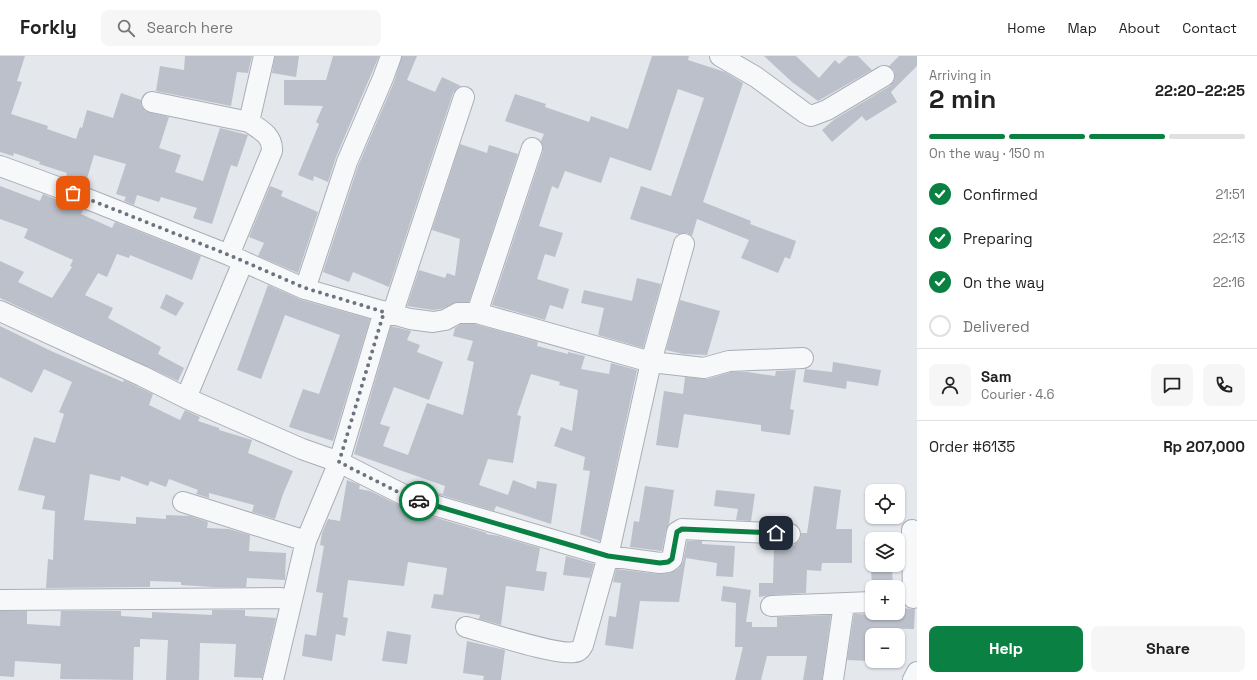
<!DOCTYPE html>
<html lang="en">
<head>
<meta charset="utf-8">
<style>
  body { margin:0; font-family:"Space Grotesk",sans-serif; background:#f6f6f6; color:#222; height:100vh; display:flex; flex-direction:column; font-size:15px; white-space:nowrap }
  * { box-sizing:border-box; margin:0 }
  p { font-size:13px; color:#767676 }
  .icon { flex:none; width:22px; height:22px; fill:none; stroke:currentColor; stroke-width:2; stroke-linecap:round; stroke-linejoin:round }
  .map { position:relative; flex:1; overflow:hidden }
  .drawer { display:flex; flex-direction:column; background:#fff; width:340px }
  .drawer>* { flex:none }
  .buttons { position:absolute; left:865px; top:428px; display:grid; gap:8px }
  .buttons a { display:grid; place-items:center; width:40px; height:40px; border-radius:8px; background:#fff; box-shadow:0 1px 3px #0004; font-size:20px }
  .pin { position:absolute; display:grid; place-items:center; width:34px; height:34px; color:#fff; margin:-17px; border-radius:8px; box-shadow:0 2px 6px #0006 }
  .courier { position:absolute; display:grid; place-items:center; width:40px; height:40px; margin:-20px; border:3px solid #0b8043; border-radius:50%; background:#fff; color:#222; box-shadow:0 1px 5px #0007 }
  .overview em { font-style:normal; font-weight:600 }
  .overview div { display:flex; flex-direction:column-reverse }
  .overview { display:flex; align-items:center; justify-content:space-between; height:68px; padding:0 12px }
  h1 { font-size:26px; font-weight:600; line-height:30px }
  .bar { display:grid; grid-template-columns:repeat(4,1fr); gap:6px 4px; align-content:center; height:48px; padding:0 12px }
  .bar i { height:5px; border-radius:3px; background:#e0e0e0 }
  .bar .selected { background:#0b8043 }
  .bar p { grid-column:span 4 }
  .line { display:flex; align-items:center; gap:10px; padding:0 12px; border-top:1px solid #e0e0e0 }
  .line div { flex:1 }
  .round { display:grid; place-items:center; flex:none; width:42px; height:42px; border-radius:8px; background:#f6f6f6 }
  ol { padding:0 12px; list-style:none }
  li { display:flex; align-items:center; gap:12px; height:44px }
  li p { margin-inline-start:auto }
  li .icon { padding:4px; border-radius:50%; background:#0b8043; color:#fff; stroke-width:4 }
  li:last-child { color:#767676 }
  li i { width:22px; height:22px; border:2px solid #e0e0e0; border-radius:50% }
  .primary-button { display:flex; gap:8px; margin-top:auto; padding:8px 12px }
  .primary-button a { flex:1; height:46px; border-radius:8px; background:#0b8043; color:#fff; font-size:16px; font-weight:600; line-height:46px; text-align:center }
  .primary-button a+a { background:#f6f6f6; color:#222 }
  header { display:flex; align-items:center; gap:24px; box-sizing:border-box; height:56px; padding:0 20px; background:#fff; border-bottom:1px solid #e0e0e0 }
  header strong { font-size:19px }
  nav { display:flex; gap:22px; margin-inline-start:auto; font-size:14px }
  .search { width:280px; height:36px; background:#f6f6f6; display:flex; align-items:center; gap:10px; box-sizing:border-box; padding:0 14px; border-radius:8px; color:#767676; font-size:15px }
  main { display:flex; flex:1; min-height:0 }
  .map>svg:first-child { display:block }
</style>
</head>
<body>
<header>
<strong>Forkly</strong>
<div class="search"><svg class="icon" aria-label="search" viewBox="0 0 24 24"><circle cx="10" cy="10" r="6"/><path d="M15 15l6 6"/></svg>Search here</div>
<nav><a>Home</a><a>Map</a><a>About</a><a>Contact</a></nav>
</header>
<main>
<div class="map">
<svg width="917" height="624" viewBox="0 0 917 624">
  <rect width="100%" height="100%" fill="#e4e7ec"/>
  <path fill="#bbc0ca" d="M0,0H25L17,25L22,26L11,58L48,70L47,73L76,83L80,71L82,72L87,54L113,62L121,37L141,44V49L145,55L169,61L159,92L181,99L175,116L203,125L220,72L248,79L237,111L231,109L212,168L193,162L197,152L161,141L159,146L137,139L134,149L124,145L126,141L116,138L126,108L94,99L86,126L66,120L67,117L39,108L40,106L14,97L13,100L0,96Z
    M185,0H252L248,17L237,16L231,50L156,35L160,10L184,14Z
    M275,0H299L296,21L272,17Z
    M333,0H379L336,101L328,126L314,120L313,125L298,119L319,68L316,66L323,50L284,49V24H326Z
    M402,0H417L407,24L435,36L442,21L461,30L456,33L453,37L389,231L353,216L349,226L323,216L358,110L394,26Z
    M652,0H689L688,4L725,16L743,27L703,146L751,165L750,168L796,185L790,203L785,201L778,217L741,202L749,184L697,163L692,180L687,177L678,178L630,163L641,130L671,140L704,42L678,33L651,115L610,101L601,127L565,115L558,133L552,130L539,170L563,177L555,201L545,198L537,223L569,233L563,253L550,249L545,264L492,249L543,95L541,85L544,78L505,65L515,38L546,48L545,51L589,66L591,60L628,73Z
    M764,0H796L819,22L835,4L839,8L848,0H858L872,14L818,45L792,26Z
    M899,0H917V10L891,36L897,46L866,65L862,60L832,86L822,74L835,63L890,30L894,25L895,19L894,14L889,10Z
    M460,88L487,97L489,89L518,98L469,246H458L441,253L433,254L407,250L419,214L445,222L447,217L455,220L460,183L432,174Z
    M0,130L40,145L43,138L83,154L81,158L112,172L115,166L201,200L192,224L130,199L129,202L117,198L107,221L98,217L85,239L113,252L108,262L161,291L158,298L184,312L178,325L0,242V205L24,216L18,226L52,242L72,211L70,210L73,204L24,182L28,173L0,163Z
    M270,130L283,135L281,140L318,156L298,217L258,200L264,187L249,181Z
    M637,222L661,228L643,292L598,279L604,252L581,247L584,234L632,245Z
    M268,229L302,244L370,263L333,385L289,371L303,333L319,338L340,279L285,259L261,323L237,314Z
    M166,238L184,247L176,260L160,252Z
    M680,244L720,255L707,299L683,298L666,294Z
    M461,268H475L538,286L537,290L568,298V296L585,300L581,313L609,318L611,307L637,314L600,485L580,478L590,415L583,414L585,401L554,390L561,371L572,375L578,334L559,329L560,326L531,318L517,359L521,360L513,407L488,403L479,429L508,439L513,424L536,433L537,425L557,428L551,468L496,450L494,455L431,436L443,438L445,430L354,398L391,270L411,275L407,284L420,289L417,296L443,306L429,344L394,331L380,368L390,371L383,390L408,399L427,347L463,359L474,306L467,304L473,285L453,280L455,272Z
    M0,270L51,295L123,326L124,324L153,338L149,349L180,364L185,354L200,361L198,365L219,372V374L252,384L248,397L293,415L283,438L275,463L252,456L254,449L209,437V442L196,438L198,434L169,423L166,431L150,425L148,430L121,420L120,425L90,418L84,464L136,468V461L166,463V459L190,460L208,466L207,472L229,473L250,479L249,495L286,497L285,524L247,522L246,531H213L181,529V526L150,525V531L46,532L48,503L53,504L55,455L42,453L45,440L18,434L34,381L55,387L64,358L59,356L72,326L44,313L32,337L0,321Z
    M833,306L881,314L878,330L847,325L846,333L803,326L805,313L832,316Z
    M796,314L790,353L794,354L790,379L761,375V369L684,358L678,392L656,389L664,335L683,338L685,321L707,323L731,316H747L775,320L776,315Z
    M347,424L360,429L359,433L370,435L407,453L487,477L486,478L499,480L540,492L536,515L547,516L544,535L506,530L501,569L479,563L480,559L431,552L434,538L443,539L447,512L408,506L404,530L348,524L343,561L348,562L345,580L336,578L332,605L302,600L305,578L316,580L323,537L316,536L324,490L320,489L322,477L328,463L340,465Z
    M645,430L674,434L669,468L666,474L662,495L630,491L634,465L639,466Z
    M814,430L841,434L836,473H852V507H822L821,515L807,514L806,537L771,539L759,541V527H773L774,489H794L800,484L801,477H807Z
    M716,434L755,438L751,465L736,464L738,453L714,450Z
    M687,485H702V488L735,490L733,521L716,520L717,507L686,502L679,546L640,545L633,593L605,589L609,560L616,561L621,527L613,526L616,513L658,518L670,517L679,512L683,506Z
    M566,500L594,508L590,522L563,519Z
    M892,512L893,531H872L871,513Z
    M723,530L751,534L746,566H752V571H777V561L831,559L822,624H803L807,600H767L761,624H735L743,591H735L736,547L721,545Z
    M898,552L915,553L914,573L878,572L877,577L872,576V605L847,604L854,558L887,559L888,557H898Z
    M212,554H245V560L276,562L262,622L234,621L236,588L200,587L199,624H166L168,584L140,583V591H134L133,624L60,623L61,608L15,605L14,621L0,620V555H27V568L60,570L61,555H121V560L152,562V556L212,559Z
    M387,575L411,579L407,608L382,605Z
    M467,585L505,594L501,624H483L484,620L463,617Z"/>
  <g fill="none" stroke-linecap="round" stroke-linejoin="round">
    <g stroke="#a9aeb7" stroke-width="22">
      <path id="minor" d="M720,0L756,21L805,57L811,60L827,54L884,20
        M152,46L249,66
        M0,110L60,132L229,199L305,233L410,263L433,266L445,264L458,257H477L651,306L704,312L729,305L803,302
        M229,199L272,95C273,80 261,74 249,66L264,0
        M305,233L347,106L383,22L391,0
        M0,255L142,320L186,342L302,393L339,406L410,442L608,500L660,507L668,506L672,503L677,476L682,473L790,478
        M477,257L532,92
        M392,259L464,41
        M186,342L243,206
        M183,446L306,485L273,624
        M912,474L913,542
        M306,485L339,406L384,255
        M0,544L281,542
        M771,550L872,546
        M466,571C486,576 558,600 574,596C579,596 581,593 583,589L608,500L651,306L684,188
        M833,624L844,548
        M913,624L917,616"/>
    </g>
    <use href="#minor" stroke="#f7f8fa" stroke-width="20"/>
  </g>
  <g fill="none" stroke-linecap="round" stroke-linejoin="round">
    <path stroke="#6c737f" stroke-width="4" stroke-dasharray="0 7.2" d="M73,137L229,199L305,232L384,256L339,406L410,442L419,445"/>
    <path stroke="#0b8043" stroke-width="5" d="M419,445L608,500L660,507L668,506L672,503L677,476L682,473L776,477"/>
  </g>
</svg>
<div class="buttons">
<a><svg class="icon" aria-label="locate" viewBox="0 0 24 24"><circle cx="12" cy="12" r="6"/><path d="M12 2v4M12 18v4M2 12h4M18 12h4"/></svg></a>
<a><svg class="icon" aria-label="layers" viewBox="0 0 24 24"><path d="M12 4l9 5-9 5-9-5zM3 14l9 5 9-5"/></svg></a>
<a>+</a>
<a>−</a>
</div>
<div class="pin" style="left:73px;top:137px;background:#ea580c"><svg class="icon" aria-label="bag" viewBox="0 0 24 24"><path d="M5 8h14l-1 12H6zM9 8a3 3 0 0 1 6 0"/></svg></div>
<div class="pin" style="left:776px;top:477px;background:#1f2937"><svg class="icon" aria-label="home" viewBox="0 0 24 24"><path d="M3 11l9-7 9 7M6 9v11h12V9"/></svg></div>
<div class="courier" style="left:419px;top:445px"><svg class="icon" aria-label="car" viewBox="0 0 24 24"><path d="M5 17H2v-5l4-1 3-4h7l3 4 3 1v5h-3M9 17h6M6 11h13"/><circle cx="7" cy="17" r="2"/><circle cx="17" cy="17" r="2"/></svg></div>
</div>
<section class="drawer">
<div class="overview"><div><h1>2 min</h1><p>Arriving in</p></div><em>22:20–22:25</em></div>
<div class="bar"><i class="selected"></i><i class="selected"></i><i class="selected"></i><i></i><p>On the way · 150 m</p></div>
<ol>
<li><svg class="icon" aria-label="check" viewBox="0 0 24 24"><path d="M5 12l5 5 9-10"/></svg>Confirmed<p>21:51</p></li>
<li><svg class="icon" aria-label="check" viewBox="0 0 24 24"><path d="M5 12l5 5 9-10"/></svg>Preparing<p>22:13</p></li>
<li><svg class="icon" aria-label="check" viewBox="0 0 24 24"><path d="M5 12l5 5 9-10"/></svg>On the way<p>22:16</p></li>
<li><i></i>Delivered</li>
</ol>
<div class="line" style="height:72px"><a class="round"><svg class="icon" aria-label="person" viewBox="0 0 24 24"><circle cx="12" cy="8" r="4"/><path d="M4 21q1-7 8-7t8 7"/></svg></a><div><b>Sam</b><p>Courier · 4.6</p></div><a class="round"><svg class="icon" aria-label="chat" viewBox="0 0 24 24"><path d="M4 5h16v11H9l-5 4z"/></svg></a><a class="round"><svg class="icon" aria-label="phone" viewBox="0 0 24 24"><path d="M5 4h4l2 5-3 2q2 4 5 5l2-3 5 2v4C11 20 4 13 5 4z"/></svg></a></div>
<div class="line" style="height:52px"><div>Order #6135</div><b>Rp 207,000</b></div>
<div class="primary-button"><a>Help</a><a>Share</a></div>
</section>
</main>
</body>
</html>
